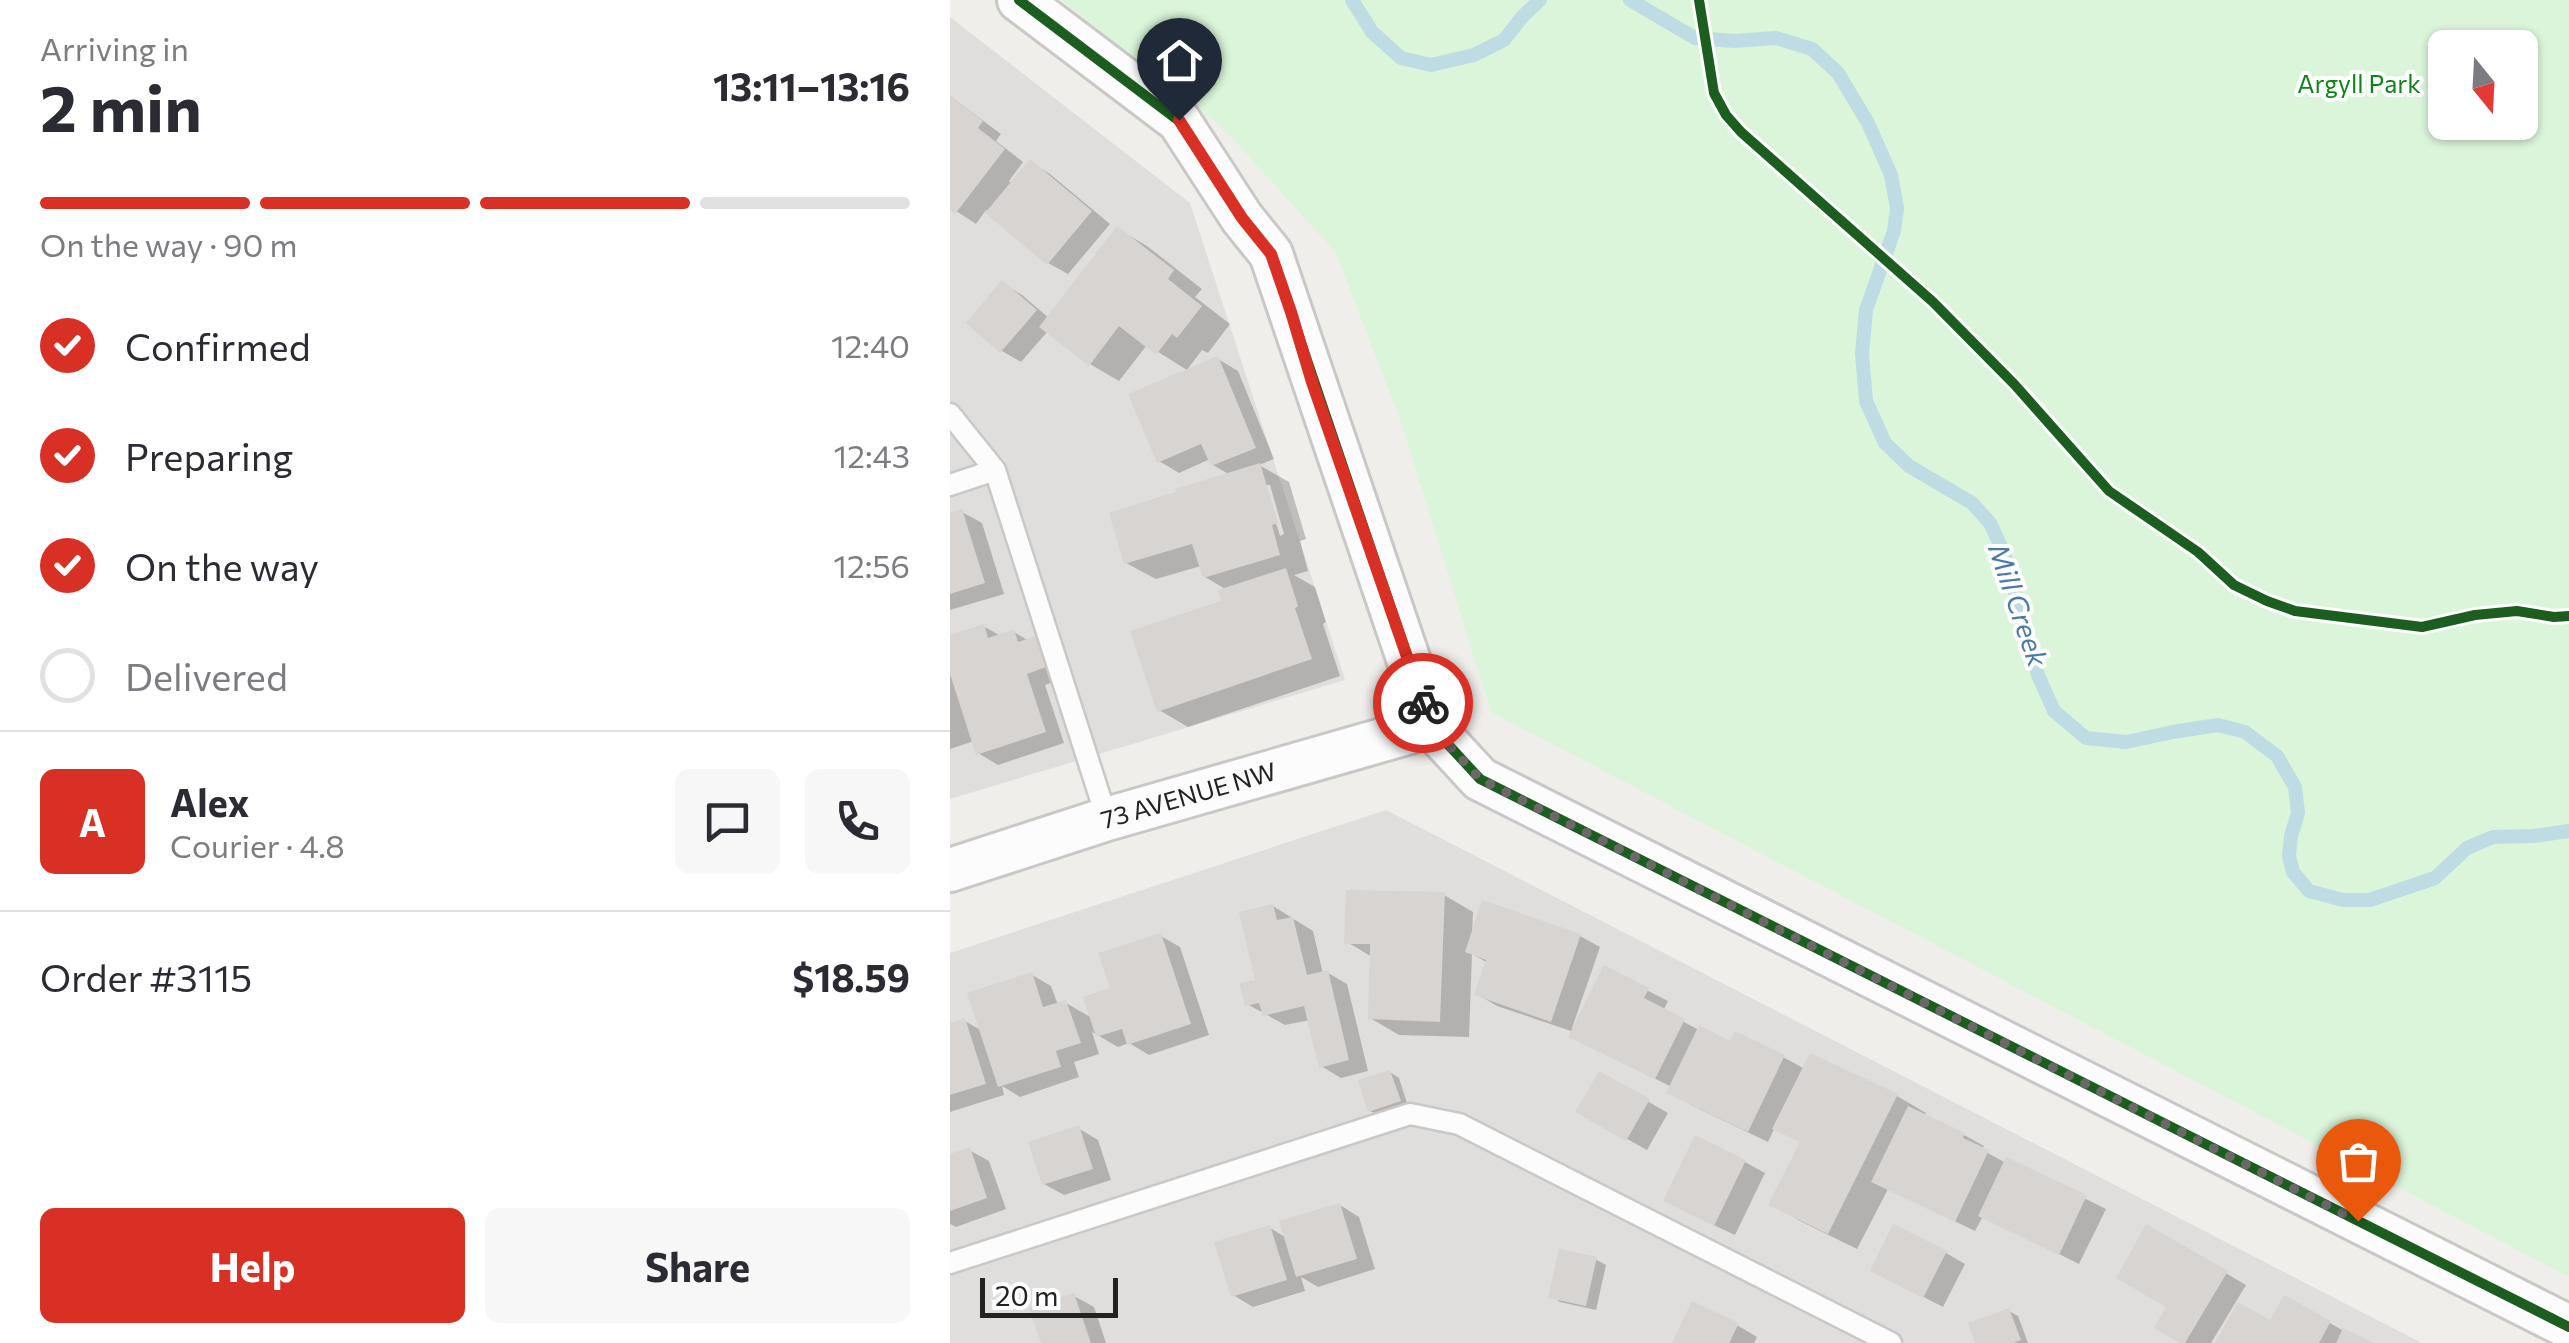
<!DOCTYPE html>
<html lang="en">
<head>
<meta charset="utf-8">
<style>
  body { margin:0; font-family:Commissioner,sans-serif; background:#f7f7f7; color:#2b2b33; height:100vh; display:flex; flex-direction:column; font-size:38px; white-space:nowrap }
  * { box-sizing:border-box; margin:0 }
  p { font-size:32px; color:#7c7c81 }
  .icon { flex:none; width:55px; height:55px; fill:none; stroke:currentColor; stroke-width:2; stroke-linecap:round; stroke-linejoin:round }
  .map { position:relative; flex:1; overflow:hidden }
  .panel { display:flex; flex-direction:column; background:#fff; width:950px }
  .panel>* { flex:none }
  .needle { width:65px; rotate:162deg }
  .buttons { position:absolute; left:1478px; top:30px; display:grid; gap:20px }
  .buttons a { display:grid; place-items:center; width:110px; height:110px; border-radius:15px; background:#fff; box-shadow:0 2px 8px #0004; font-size:50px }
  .scale { position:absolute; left:30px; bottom:25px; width:138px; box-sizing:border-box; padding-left:10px; border:5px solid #222; border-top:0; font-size:28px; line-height:35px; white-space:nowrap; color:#222; -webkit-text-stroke:8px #fff; paint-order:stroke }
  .pin { position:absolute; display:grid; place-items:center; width:85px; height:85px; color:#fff; margin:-102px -42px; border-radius:50% 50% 50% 0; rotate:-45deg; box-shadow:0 0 10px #0007 }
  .pin .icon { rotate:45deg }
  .courier { position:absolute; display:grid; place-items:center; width:100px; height:100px; margin:-50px; border:8px solid #d93025; border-radius:50%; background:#fff; color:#222; box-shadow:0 2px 12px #0007 }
  .summary em { font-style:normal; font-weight:700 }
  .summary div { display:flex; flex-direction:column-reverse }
  .summary { display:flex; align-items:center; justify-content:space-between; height:170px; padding:0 40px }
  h1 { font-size:65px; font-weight:700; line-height:75px }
  .bar { display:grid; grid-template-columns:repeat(4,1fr); gap:15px 10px; align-content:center; height:120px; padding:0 40px }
  .bar i { height:12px; border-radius:8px; background:#e1e1e2 }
  .bar .on { background:#d93025 }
  .bar p { grid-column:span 4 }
  .line { display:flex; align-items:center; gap:25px; padding:0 40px; border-top:2px solid #e1e1e2 }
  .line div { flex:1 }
  .round { display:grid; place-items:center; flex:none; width:105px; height:105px; border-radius:15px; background:#f7f7f7 }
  ol { padding:0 40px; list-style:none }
  li { display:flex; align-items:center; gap:30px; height:110px }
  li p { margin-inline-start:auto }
  li .icon { padding:10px; border-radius:50%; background:#d93025; color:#fff; stroke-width:4 }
  li:last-child { color:#7c7c81 }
  li i { width:55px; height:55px; border:5px solid #e1e1e2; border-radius:50% }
  .action { display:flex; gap:20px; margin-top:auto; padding:20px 40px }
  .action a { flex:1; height:115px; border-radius:15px; background:#d93025; color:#fff; font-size:40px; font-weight:700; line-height:115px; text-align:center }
  .action a+a { background:#f7f7f7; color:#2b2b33 }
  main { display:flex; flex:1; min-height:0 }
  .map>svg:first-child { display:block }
</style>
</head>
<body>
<main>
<section class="panel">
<div class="summary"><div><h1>2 min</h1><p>Arriving in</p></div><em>13:11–13:16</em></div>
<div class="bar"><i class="on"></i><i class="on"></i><i class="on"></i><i></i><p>On the way · 90 m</p></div>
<ol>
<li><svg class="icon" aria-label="check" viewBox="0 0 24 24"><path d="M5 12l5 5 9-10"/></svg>Confirmed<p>12:40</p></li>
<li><svg class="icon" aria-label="check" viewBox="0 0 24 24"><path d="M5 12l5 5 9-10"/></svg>Preparing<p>12:43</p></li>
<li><svg class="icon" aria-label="check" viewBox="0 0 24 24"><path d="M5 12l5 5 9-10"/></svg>On the way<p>12:56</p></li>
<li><i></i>Delivered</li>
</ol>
<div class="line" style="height:180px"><b class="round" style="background:#d93025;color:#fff">A</b><div><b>Alex</b><p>Courier · 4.8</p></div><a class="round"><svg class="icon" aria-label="chat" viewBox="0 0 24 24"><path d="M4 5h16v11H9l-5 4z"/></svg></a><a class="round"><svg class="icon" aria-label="phone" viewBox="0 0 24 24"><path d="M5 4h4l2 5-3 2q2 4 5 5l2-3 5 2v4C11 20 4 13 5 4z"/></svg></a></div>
<div class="line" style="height:130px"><div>Order #3115</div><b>$18.59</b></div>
<div class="action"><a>Help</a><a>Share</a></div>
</section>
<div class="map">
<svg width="1619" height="1343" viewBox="0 0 1619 1343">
  <rect width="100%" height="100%" fill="#f0eeeb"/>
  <path fill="#dfdedc" d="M0,17L240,203L395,680L0,799Z
    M436,810L1472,1343H0V953Z"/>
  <path fill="#daf5da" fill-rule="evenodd" d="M112,0H1619V1277L541,712L451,422L386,253L274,129ZM1495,48H1570V122H1495Z"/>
  <path fill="#0003" fill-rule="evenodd" d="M0,96L51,134L46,141L73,162L59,181L62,184L80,162L100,174L160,224L118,274L98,263L36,210L26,224L0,207Z
    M168,229L197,246L252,289L245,297L280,324L258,353L252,350L237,370L197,345L169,381L140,364L98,331L71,362L52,351V283L72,295L99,318Z
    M268,359L288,371L324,459L309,465L339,482L356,539L350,541L358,571L344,575L365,587L376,622L373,624L390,676L238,727L209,710L275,602L277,590L255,577L251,566L206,579L176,563L280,475L263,465L260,459L229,473L209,461ZM314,485H320L334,534L330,536Z
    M12,512L32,523L54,594L0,610V516Z
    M33,626L51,636L64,632L79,641L85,639L105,650L114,678L95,685L114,743L48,765L28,753L24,741L0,749V637Z
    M494,895L523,912L522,933L630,936L650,947L622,1028L625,1029L655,969L718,1001L713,1011L749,1030L782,1044L833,1057L855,1069L899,1072L947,1096L976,1113L974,1116L1014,1135L1034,1146L1032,1150L1056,1163L1057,1160L1156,1209L1129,1264L1033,1216L1025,1231L938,1189L907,1249L850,1221L822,1204L852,1143L825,1127L818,1142L739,1104L722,1087L641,1047L624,1032L547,1006L527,994L538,963L522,954L519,1037L449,1035L420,1018L422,957L397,942Z
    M323,906L363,931L373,974L378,973L397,984L418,1071L391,1078L371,1066L360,1020L335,1025L297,1004L308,982Z
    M211,936L230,947L259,1035L199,1055L179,1043L168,1047L142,1032L149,1054L124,1062L129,1077L70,1097L52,1086L54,1095L0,1112V1026L15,1021L32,1031L82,975L101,986L108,1005L116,1003L142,1018L163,990Z
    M440,1072L449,1078L458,1106L430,1116L420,1111Z
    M650,1074L718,1113L697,1150L628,1112Z
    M128,1128L148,1140L161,1180L114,1195L94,1184Z
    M19,1150L39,1161L56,1209L6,1227L0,1224V1157Z
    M795,1162L815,1173L785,1235L736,1212Z
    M390,1205L409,1217L425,1269L368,1287L351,1277L355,1291L303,1307L283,1295L320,1228L337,1238Z
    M1197,1227L1296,1285L1261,1343H1235L1208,1327L1220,1306Z
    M611,1252L647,1260L656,1265L646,1310L610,1302L601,1296Z
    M996,1253L1015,1264L993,1307L943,1281Z
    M124,1296L144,1307L156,1343H94Z
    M1335,1298L1394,1331L1419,1343H1268L1321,1323Z
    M1059,1311L1068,1316L1078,1343H1028Z
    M787,1325L807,1337L804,1343H725Z"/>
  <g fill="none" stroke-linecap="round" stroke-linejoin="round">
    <path stroke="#bfdbe3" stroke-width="14" d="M402,0L422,32L451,58L481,65L524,55L554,40L572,17L590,0
      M680,0L745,38L784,41L826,38L862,49L888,73L918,123L941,175L947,208L944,231L916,310L912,354L916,401L935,443L959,466L1022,503L1040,523L1054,553L1088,675L1104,711L1136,738L1176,742L1223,732L1268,725L1295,732L1327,756L1345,787L1348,813L1341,836L1339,856L1343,872L1359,891L1393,900H1420L1485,878L1517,848L1543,837L1584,836L1619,831"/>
  </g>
  <path fill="#d7d4d2" d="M0,96L33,121L28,128L55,149L5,214L0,210Z
    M80,159L142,211L97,265L35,213Z
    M167,226L224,270L218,279L252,306L227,338L222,334L206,355L169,326L139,366L89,327Z
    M52,280L87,310L50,353L16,323Z
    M268,356L306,448L261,466L251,444L207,463L178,394Z
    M310,463L328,523L322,525L330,555L253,578L242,544L174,564L159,513L226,492L225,489Z
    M12,509L35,583L0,594V513Z
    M336,568L348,606L345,608L362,659L207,712L180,631L271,601L268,590Z
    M34,624L38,638L64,629L68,642L86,636L96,667L77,674L96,732L26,755L0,674V635Z
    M396,890L495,892L490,1022L418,1019L420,944H394Z
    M532,900L631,934L601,1022L524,995L536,960L515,952Z
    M323,904L327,920L343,917L357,975L378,970L399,1060L369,1068L354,1006L313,1016L309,1003L295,1006L289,983L305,980L289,912Z
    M211,933L241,1024L177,1045L172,1029L146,1037L133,997L160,988L148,953Z
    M654,965L699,988L694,998L735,1019L705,1079L618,1037Z
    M82,972L93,1007L116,1000L131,1043L106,1051L111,1067L48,1087L17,993Z
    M15,1018L36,1084L0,1095V1023Z
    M749,1025L780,1041L785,1031L835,1055L798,1132L716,1093Z
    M860,1053L948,1094L878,1234L818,1205L850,1142L822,1129Z
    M440,1070L451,1101L418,1112L408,1080Z
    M649,1071L700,1099L676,1141L625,1112Z
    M958,1106L1015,1133L1013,1138L1039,1150L1005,1222L921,1182Z
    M129,1125L143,1169L92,1185L78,1142Z
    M745,1135L796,1160L764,1226L713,1201Z
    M20,1147L37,1198L0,1211V1154Z
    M1056,1157L1137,1195L1109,1255L1028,1216Z
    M390,1203L407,1259L346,1277L329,1221Z
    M943,1224L997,1251L973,1298L920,1271Z
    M1196,1224L1278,1271L1235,1343H1230L1204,1328L1216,1307L1166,1278Z
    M320,1225L337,1280L281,1297L264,1242Z
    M609,1249L647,1257L636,1306L598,1298Z
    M124,1293L141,1343H91L79,1308Z
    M1334,1295L1381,1321L1369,1343H1265L1288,1302L1320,1320Z
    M742,1301L789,1323L779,1343H722Z
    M1059,1308L1071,1340L1063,1343H1025L1018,1323Z
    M1393,1328L1424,1343H1386Z"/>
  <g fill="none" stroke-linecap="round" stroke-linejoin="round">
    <g stroke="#c9c8c7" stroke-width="25">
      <path id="lane" d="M0,414L45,470L157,819
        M0,485L45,470
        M0,1263L460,1114L509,1124L941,1343"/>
    </g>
    <g stroke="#c9c8c7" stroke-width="48">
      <g id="street">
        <path d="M69,0L229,121L292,218L321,254L481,726L530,779L1619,1327"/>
        <path id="s1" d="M0,870L157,819L481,726"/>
      </g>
    </g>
    <use href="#lane" stroke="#fdfcfc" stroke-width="20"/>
    <use href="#street" stroke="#fdfcfc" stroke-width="42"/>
    <g stroke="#fff" stroke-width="16">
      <path id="cycleway" d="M69,0L229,121L292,218L321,254L481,726L530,779L1619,1327
        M749,0L764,93L776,115L791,132L983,302L1065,385L1159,491L1248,552L1284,585L1317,601L1345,611L1472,627L1525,615L1567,611L1604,617L1619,616"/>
    </g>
    <use href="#cycleway" stroke="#1b5e20" stroke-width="10"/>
  </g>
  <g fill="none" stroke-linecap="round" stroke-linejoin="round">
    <path stroke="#6a6968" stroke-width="10" stroke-dasharray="0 18" d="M473,703L481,726L530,779L1408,1221"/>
    <path stroke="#d93025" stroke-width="12" d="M229,120L292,218L321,254L341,312L362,382L473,703"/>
  </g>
  <g text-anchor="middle" stroke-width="8" stroke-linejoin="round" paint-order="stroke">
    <g font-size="25" fill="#0c8416" stroke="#fff">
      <text x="1409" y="93">Argyll Park</text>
    </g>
    <g font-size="25" fill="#222" stroke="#fff">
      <text dy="9" stroke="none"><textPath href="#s1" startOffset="250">73 AVENUE NW</textPath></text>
    </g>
    <g font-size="28" font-style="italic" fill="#4a7aab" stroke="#fff">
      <text transform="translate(1068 605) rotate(71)" y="10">Mill Creek</text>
    </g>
  </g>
</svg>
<div class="buttons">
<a><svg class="needle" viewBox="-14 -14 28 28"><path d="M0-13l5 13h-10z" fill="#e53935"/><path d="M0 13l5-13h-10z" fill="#7c7c81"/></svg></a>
</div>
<div class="scale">20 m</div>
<div class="pin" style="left:1408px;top:1221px;background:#ea580c"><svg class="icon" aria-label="bag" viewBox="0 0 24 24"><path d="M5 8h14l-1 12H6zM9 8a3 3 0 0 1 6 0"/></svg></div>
<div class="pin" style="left:229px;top:120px;background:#1f2937"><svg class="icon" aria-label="home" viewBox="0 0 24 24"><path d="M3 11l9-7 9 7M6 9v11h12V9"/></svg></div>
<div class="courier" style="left:473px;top:703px"><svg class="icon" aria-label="bike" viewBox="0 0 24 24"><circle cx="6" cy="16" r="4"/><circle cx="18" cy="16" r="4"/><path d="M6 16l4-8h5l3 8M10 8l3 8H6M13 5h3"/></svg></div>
</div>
</main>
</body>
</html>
